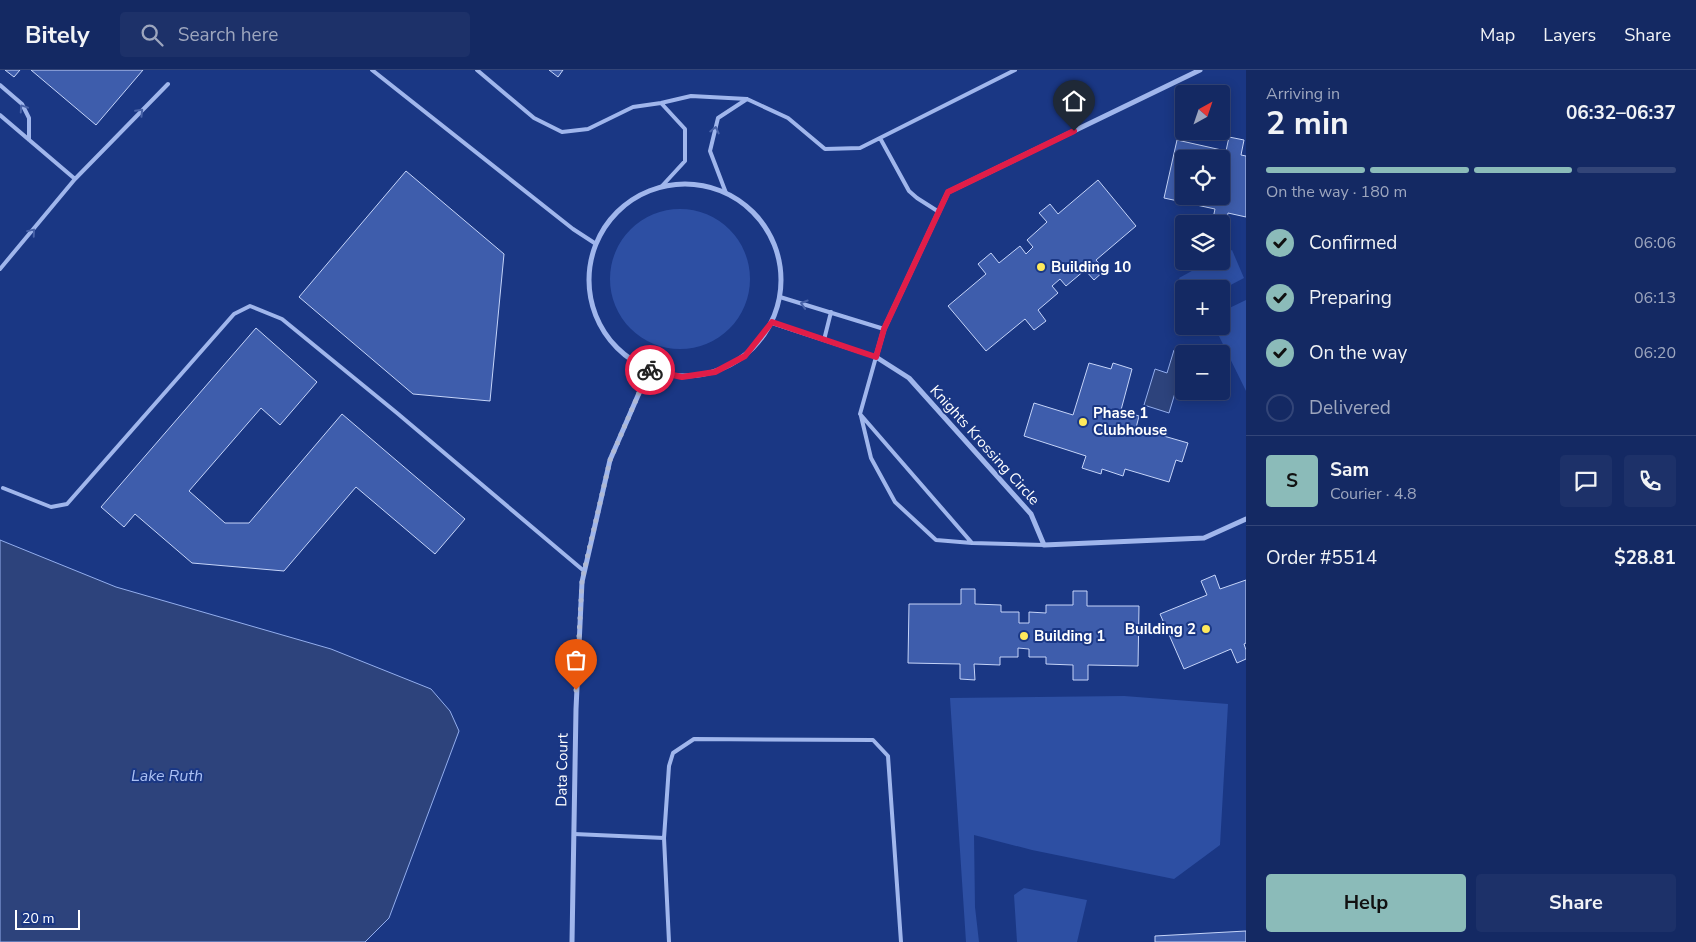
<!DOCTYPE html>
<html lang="en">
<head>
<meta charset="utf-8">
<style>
  body { margin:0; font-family:"Nunito Sans",sans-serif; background:#1d3169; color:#f1f3f6; height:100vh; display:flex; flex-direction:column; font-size:19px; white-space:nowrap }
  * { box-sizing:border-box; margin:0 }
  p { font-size:16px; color:#9da6be }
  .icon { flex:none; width:28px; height:28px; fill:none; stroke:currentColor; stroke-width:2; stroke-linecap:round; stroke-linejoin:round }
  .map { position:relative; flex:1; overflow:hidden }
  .panel { display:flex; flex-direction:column; background:#142963; width:450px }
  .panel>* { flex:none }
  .needle { width:32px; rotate:40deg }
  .controls { position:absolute; left:1175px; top:15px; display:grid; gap:10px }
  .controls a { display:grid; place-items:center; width:55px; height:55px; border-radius:5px; background:#142963; box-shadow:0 2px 12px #0003,0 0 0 1px #334578; font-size:25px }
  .scale { position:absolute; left:15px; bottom:12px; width:65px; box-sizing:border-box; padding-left:5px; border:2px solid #fff; border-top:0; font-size:14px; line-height:18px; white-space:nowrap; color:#fff; -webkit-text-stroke:4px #1a3784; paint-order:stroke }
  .pin { position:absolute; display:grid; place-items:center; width:42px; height:42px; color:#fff; margin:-51px -21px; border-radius:50% 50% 50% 0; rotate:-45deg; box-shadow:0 0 5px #0007 }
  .pin .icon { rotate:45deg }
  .courier { position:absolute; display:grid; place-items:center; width:50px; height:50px; margin:-25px; border:4px solid #e11d48; border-radius:50%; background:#fff; color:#222; box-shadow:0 1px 6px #0007 }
  .head em { font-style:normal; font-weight:700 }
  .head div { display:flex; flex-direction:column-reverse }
  .head { display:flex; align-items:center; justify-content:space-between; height:85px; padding:0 20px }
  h1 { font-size:32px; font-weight:700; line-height:38px }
  .bar { display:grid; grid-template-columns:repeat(4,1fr); gap:8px 5px; align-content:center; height:60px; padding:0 20px }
  .bar i { height:6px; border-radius:4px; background:#334578 }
  .bar .selected { background:#8bbbb9 }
  .bar p { grid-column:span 4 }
  .line { display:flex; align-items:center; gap:12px; padding:0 20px; border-top:1px solid #334578 }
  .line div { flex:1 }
  .round { display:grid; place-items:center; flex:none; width:52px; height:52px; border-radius:5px; background:#1d3169 }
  ol { padding:0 20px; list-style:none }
  li { display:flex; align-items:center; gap:15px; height:55px }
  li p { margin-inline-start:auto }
  li .icon { padding:5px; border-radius:50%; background:#8bbbb9; color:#111; stroke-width:4 }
  li:last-child { color:#9da6be }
  li i { width:28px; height:28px; border:2px solid #334578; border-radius:50% }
  .action { display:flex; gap:10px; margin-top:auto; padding:10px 20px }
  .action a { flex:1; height:58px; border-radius:5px; background:#8bbbb9; color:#111; font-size:20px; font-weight:700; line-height:58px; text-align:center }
  .action a+a { background:#1d3169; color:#f1f3f6 }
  header { display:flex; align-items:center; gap:30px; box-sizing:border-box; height:70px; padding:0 25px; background:#142963; border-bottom:1px solid #334578 }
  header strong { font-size:24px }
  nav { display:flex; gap:28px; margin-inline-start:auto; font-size:18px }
  .search { width:350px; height:45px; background:#1d3169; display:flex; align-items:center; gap:12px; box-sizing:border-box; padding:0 18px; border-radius:5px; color:#9da6be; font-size:19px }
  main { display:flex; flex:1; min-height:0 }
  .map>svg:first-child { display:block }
</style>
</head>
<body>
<header>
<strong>Bitely</strong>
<div class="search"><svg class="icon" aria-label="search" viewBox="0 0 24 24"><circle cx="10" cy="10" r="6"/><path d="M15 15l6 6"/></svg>Search here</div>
<nav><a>Map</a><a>Layers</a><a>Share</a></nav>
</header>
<main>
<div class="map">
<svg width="1246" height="872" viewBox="0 0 1246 872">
  <rect width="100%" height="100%" fill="#1a3784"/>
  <path fill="#2d4fa3" d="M610 209a70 70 0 1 1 140 0a70 70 0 1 1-140 0Z
    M1232,180L1244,208L1221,220L1185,219L1179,208L1210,191H1221V186Z
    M1246,230V321L1214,256H1221V242Z
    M1124,626L1228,634L1220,775L1174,809L1032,780L974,765L975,837L979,872H966L950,628Z
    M1024,818L1087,830L1077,872H1017L1014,825Z"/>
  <path fill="#2d437c" stroke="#93aeee" d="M1174,280L1184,284V321H1188L1187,326L1175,323L1169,343L1144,335L1155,299L1167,303Z
    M0,470L116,517L331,579L431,619L450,641L459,661L389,848L365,872H0Z"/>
  <path fill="#3e5dac" stroke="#c5d4f9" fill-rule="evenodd" d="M5,0H20L14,7Z
    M31,0H143L96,55Z
    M549,0H563L558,7Z
    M1229,67L1244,70L1241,85L1246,86V147L1228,143L1225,157L1221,156V154L1212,153L1215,139L1164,128L1177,70L1226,81ZM1184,89H1221V126H1184Z
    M406,101L504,184L490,331L413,324L299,227Z
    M1098,110L1136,156L1096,190L1105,200L1094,210L1085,200L1066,216L1060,209L1052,216L1058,223L1038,240L1046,251L1034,260L1025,249L986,281L948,236L986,204L978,194L991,183L999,193L1020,176L1026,184L1033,177L1027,170L1047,152L1039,143L1050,134L1058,144Z
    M256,258L317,312L280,355L261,338L189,421L225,453H249L342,344L465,449L435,484L356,417L284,501L192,493L135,444L124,457L101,437Z
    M1089,293L1111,299L1113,293L1132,299L1121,340L1139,346L1136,358L1188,373L1182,392L1176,390L1169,412L1125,399L1123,406L1102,399L1101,404L1082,398L1086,386L1024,366L1034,333L1073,345Z
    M1215,505L1220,519L1246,510V573L1244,574L1246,580V589L1237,593L1231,579L1184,599L1160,544L1207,525L1201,511Z
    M961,519H975V534L1001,535V542H1019V553H1029V542L1046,543V535H1073V521H1087V536H1139L1138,596L1088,595V610H1073V595L1046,594V587H1029V579L1018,578V587H1000V595L974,594L975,610L960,609V594L908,593L909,534H961Z
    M1246,861V872H1155V866Z"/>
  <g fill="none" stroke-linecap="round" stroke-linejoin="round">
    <path stroke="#a0b6ec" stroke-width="4" d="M372,0L573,159L596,174
      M477,0L534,48L562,62L588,59L633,37L661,33L691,26L747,29L788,48L825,79L860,78L1015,0
      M0,15L22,34L29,48V70
      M661,33L685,59V91L662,116
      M0,45L75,109
      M880,68L909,121L917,128L939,142
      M726,123L710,81L718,48L747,29
      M0,199L75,109L168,14
      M780,227L884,259
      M772,253L876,287L860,344L972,473L1044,475
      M824,270L831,242
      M861,346L871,388L895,432L936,470L972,473
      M3,418L51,437L67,434L234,244L250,236L282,249L397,343L584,501
      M574,764L664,768L669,872
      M664,768L669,696L673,683L694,669L873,670L888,686L901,872"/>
    <path stroke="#a0b6ec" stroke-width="5" d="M1200,0L948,122L884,259L876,287L909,308L1031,444L1044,475L1204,468L1246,449
      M589 210a96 96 0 1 1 192 0a96 96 0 1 1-192 0Z
      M572,872L576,639L582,512L610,390L649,300"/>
  </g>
  <defs><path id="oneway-chevron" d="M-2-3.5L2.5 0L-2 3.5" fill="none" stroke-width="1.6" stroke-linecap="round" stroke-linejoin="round" transform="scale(1.25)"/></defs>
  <g stroke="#4963a8">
    <use href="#oneway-chevron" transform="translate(23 38) rotate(-124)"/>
    <use href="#oneway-chevron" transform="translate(140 42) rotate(-46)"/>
    <use href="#oneway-chevron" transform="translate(715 60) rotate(-77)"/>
    <use href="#oneway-chevron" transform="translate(32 162) rotate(-50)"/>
    <use href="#oneway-chevron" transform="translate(804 234) rotate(-163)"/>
  </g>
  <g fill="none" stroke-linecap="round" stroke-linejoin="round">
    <path stroke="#afb9d4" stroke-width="5" stroke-dasharray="0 9" d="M576,620L582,512L584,501L610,390L649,300H650"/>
    <path stroke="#e11d48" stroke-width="6" d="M650,300L682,307L715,302L745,286L772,252L876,287L884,259L948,122L1074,61"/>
  </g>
  <g fill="#fee95c" stroke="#1a3784" stroke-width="2">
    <circle cx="1041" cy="197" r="5"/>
    <circle cx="1083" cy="352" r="5"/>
    <circle cx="1206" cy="559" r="5"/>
    <circle cx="1024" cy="566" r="5"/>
  </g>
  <g text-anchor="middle" stroke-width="4" stroke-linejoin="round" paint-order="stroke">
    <g font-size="15" font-weight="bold" fill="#fff" stroke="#1a3784" text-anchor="start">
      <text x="1051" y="202">Building 10</text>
      <text x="1093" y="348">Phase 1<tspan x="1093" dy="17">Clubhouse</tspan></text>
      <text x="1196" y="564" text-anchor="end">Building 2</text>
      <text x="1034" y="571">Building 1</text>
    </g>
    <g font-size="15" fill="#fff" stroke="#1a3784">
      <text transform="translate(985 375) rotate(48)" y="5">Knights Krossing Circle</text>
      <text transform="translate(562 700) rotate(-89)" y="5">Data Court</text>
    </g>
    <g font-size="16" font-style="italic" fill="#abc0f3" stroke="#1a3784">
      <text x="167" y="711">Lake Ruth</text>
    </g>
  </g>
</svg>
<div class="controls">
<a><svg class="needle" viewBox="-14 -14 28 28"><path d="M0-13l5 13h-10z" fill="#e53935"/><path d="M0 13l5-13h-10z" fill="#9da6be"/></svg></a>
<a><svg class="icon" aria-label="locate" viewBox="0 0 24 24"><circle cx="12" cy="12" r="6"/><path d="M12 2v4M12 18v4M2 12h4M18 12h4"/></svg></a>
<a><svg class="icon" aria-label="layers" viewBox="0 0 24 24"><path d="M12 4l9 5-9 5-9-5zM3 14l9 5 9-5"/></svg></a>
<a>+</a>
<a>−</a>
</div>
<div class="scale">20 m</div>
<div class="pin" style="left:576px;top:620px;background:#ea580c"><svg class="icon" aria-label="bag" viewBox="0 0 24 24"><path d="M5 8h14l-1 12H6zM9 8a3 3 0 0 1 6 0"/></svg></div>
<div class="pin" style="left:1074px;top:61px;background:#1f2937"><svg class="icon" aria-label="home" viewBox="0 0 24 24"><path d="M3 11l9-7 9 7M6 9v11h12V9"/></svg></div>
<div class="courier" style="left:650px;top:300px"><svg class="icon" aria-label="bike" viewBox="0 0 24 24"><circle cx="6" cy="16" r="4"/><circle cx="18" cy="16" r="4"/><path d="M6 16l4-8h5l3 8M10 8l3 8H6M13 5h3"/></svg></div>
</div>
<section class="panel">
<div class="head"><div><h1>2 min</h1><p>Arriving in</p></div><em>06:32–06:37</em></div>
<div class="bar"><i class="selected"></i><i class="selected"></i><i class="selected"></i><i></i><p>On the way · 180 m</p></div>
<ol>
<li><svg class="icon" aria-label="check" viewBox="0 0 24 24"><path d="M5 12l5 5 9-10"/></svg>Confirmed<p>06:06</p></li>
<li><svg class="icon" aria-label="check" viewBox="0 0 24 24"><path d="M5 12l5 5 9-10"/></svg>Preparing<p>06:13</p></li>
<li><svg class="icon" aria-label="check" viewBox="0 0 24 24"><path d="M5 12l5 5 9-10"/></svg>On the way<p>06:20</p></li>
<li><i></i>Delivered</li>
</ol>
<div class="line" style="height:90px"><b class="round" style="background:#8bbbb9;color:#111">S</b><div><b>Sam</b><p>Courier · 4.8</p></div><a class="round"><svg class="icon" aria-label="chat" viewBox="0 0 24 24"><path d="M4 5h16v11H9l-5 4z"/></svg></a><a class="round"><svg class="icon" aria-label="phone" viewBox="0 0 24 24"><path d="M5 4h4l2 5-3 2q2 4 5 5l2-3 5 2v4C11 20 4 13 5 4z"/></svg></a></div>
<div class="line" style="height:65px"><div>Order #5514</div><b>$28.81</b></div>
<div class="action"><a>Help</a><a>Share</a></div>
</section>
</main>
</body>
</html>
